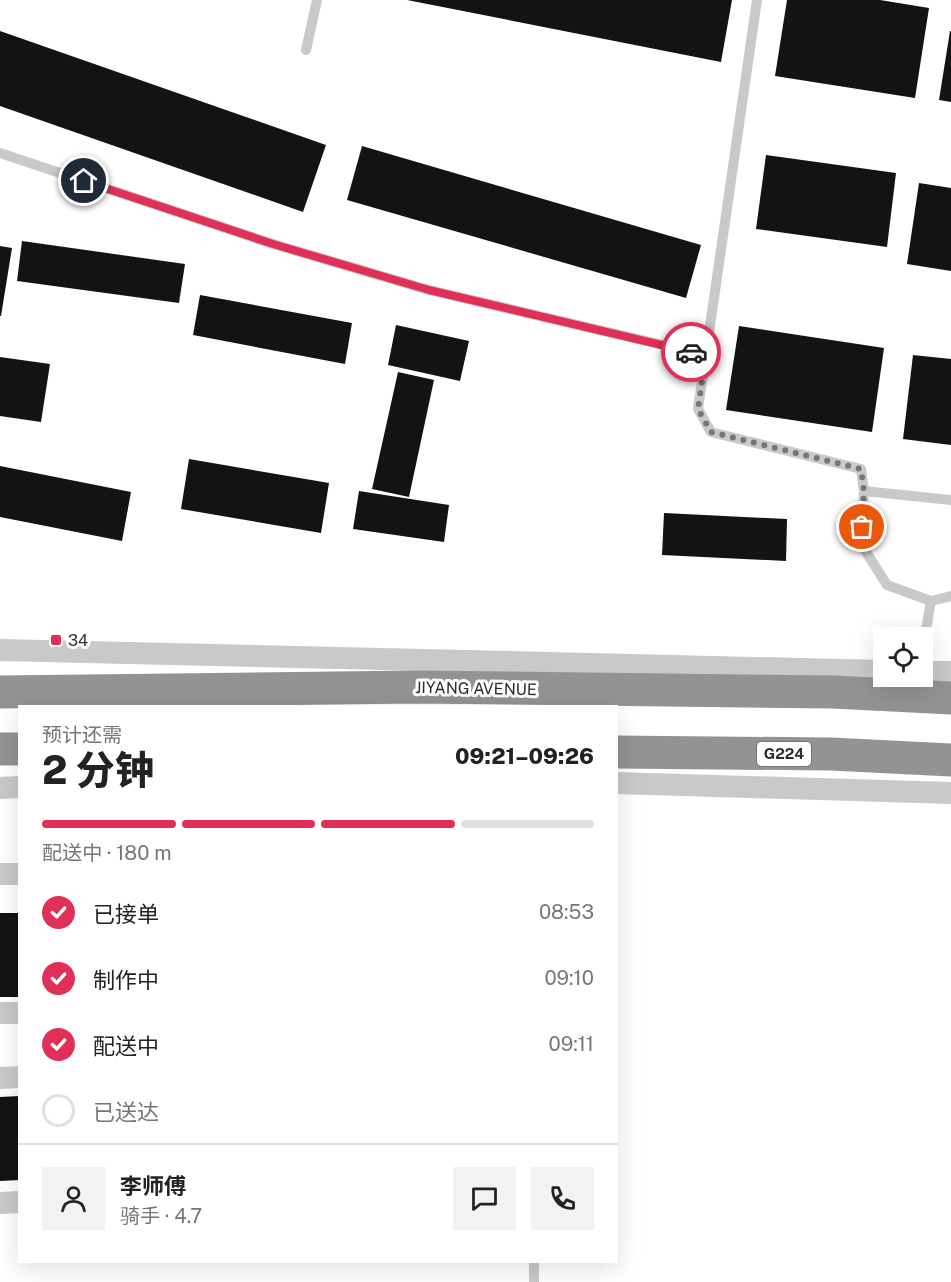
<!DOCTYPE html>
<html lang="zh">
<head>
<meta charset="utf-8">
<style>
  body { margin:0; font-family:"Public Sans","Noto Sans SC",sans-serif; background:#f2f2f2; color:#222; height:100vh; display:flex; flex-direction:column; font-size:22px; white-space:nowrap }
  * { box-sizing:border-box; margin:0 }
  p { font-size:20px; color:#767676 }
  .icon { flex:none; width:33px; height:33px; fill:none; stroke:currentColor; stroke-width:2; stroke-linecap:round; stroke-linejoin:round }
  .map { position:relative; flex:1; overflow:hidden }
  .panel { position:absolute; left:18px; top:705px; width:600px; height:558px; display:flex; flex-direction:column; background:#fff; border-radius:0px; box-shadow:0 6px 24px #0002 }
  .panel>* { flex:none }
  .fabs { position:absolute; left:873px; top:627px; display:grid; gap:12px }
  .fabs a { display:grid; place-items:center; width:60px; height:60px; border-radius:0px; background:#fff; box-shadow:0 6px 24px #0002; font-size:30px }
  .pin { position:absolute; display:grid; place-items:center; width:51px; height:51px; color:#fff; margin:-26px; border:3px solid #fff; border-radius:50%; box-shadow:0 2px 6px #0007 }
  .courier { position:absolute; display:grid; place-items:center; width:60px; height:60px; margin:-30px; border:4px solid #e13057; border-radius:50%; background:#fff; color:#222; box-shadow:0 2px 8px #0007 }
  .head em { font-style:normal; font-weight:800 }
  .head div { display:flex; flex-direction:column-reverse }
  .head { display:flex; align-items:center; justify-content:space-between; height:102px; padding:0 24px }
  h1 { font-size:39px; font-weight:800; line-height:45px }
  .bar { display:grid; grid-template-columns:repeat(4,1fr); gap:9px 6px; align-content:center; height:72px; padding:0 24px }
  .bar i { height:8px; border-radius:4px; background:#e0e0e0 }
  .bar .active { background:#e13057 }
  .bar p { grid-column:span 4 }
  .line { display:flex; align-items:center; gap:15px; padding:0 24px; border-top:2px solid #e0e0e0 }
  .line div { flex:1 }
  .round { display:grid; place-items:center; flex:none; width:63px; height:63px; border-radius:0px; background:#f2f2f2 }
  ol { padding:0 24px; list-style:none }
  li { display:flex; align-items:center; gap:18px; height:66px }
  li p { margin-inline-start:auto }
  li .icon { padding:6px; border-radius:50%; background:#e13057; color:#fff; stroke-width:4 }
  li:last-child { color:#767676 }
  li i { width:33px; height:33px; border:3px solid #e0e0e0; border-radius:50% }
  .map>svg:first-child { display:block }
</style>
</head>
<body>
<div class="map">
<svg width="951" height="1282" viewBox="0 0 951 1282">
  <rect width="100%" height="100%" fill="#fff"/>
  <path fill="#131313" d="M407,0H732L721,62Z
    M787,0H880L929,8L915,98L775,76Z
    M0,31L326,145L303,212L0,106Z
    M950,31H951V102L939,100Z
    M362,146L701,245L686,298L347,200Z
    M766,155L896,173L887,247L756,229Z
    M919,183L951,188V271L907,264Z
    M22,241L185,264L179,303L17,281Z
    M0,246L12,248L1,316H0Z
    M200,295L352,323L345,364L193,335Z
    M396,325L469,341L460,381L388,365Z
    M739,326L884,348L872,432L726,410Z
    M913,355L951,359V445L903,439Z
    M0,357L50,364L41,422L0,416Z
    M398,372L434,380L409,497L372,489Z
    M189,459L329,483L321,533L181,509Z
    M0,466L131,492L122,541L0,517Z
    M359,491L449,505L444,542L353,529Z
    M664,513L787,519L786,561L662,555Z
    M0,913H20V997H0Z
    M20,1096V1180L0,1181V1097Z"/>
  <g fill="none" stroke-linecap="round" stroke-linejoin="round">
    <path stroke="#c9c9c9" stroke-width="10" d="M757,0L698,409L711,432L861,469L864,491
      M306,50L317,0
      M0,153L273,244L429,290L706,355
      M951,500L864,491L861,544L887,585L931,601L951,596
      M922,653L931,601
      M534,1282V1262"/>
    <path stroke="#c9c9c9" stroke-width="22" d="M0,650L884,671
      M922,672H951
      M616,783L951,793
      M0,788L20,787
      M0,874H20
      M0,1013H20
      M0,1078L20,1077
      M0,1203L20,1202"/>
    <path stroke="#939393" stroke-width="33" d="M0,692L417,687L833,692L951,698
      M0,749H20
      M616,752L831,754L951,760"/>
  </g>
  <g fill="none" stroke-linecap="round" stroke-linejoin="round">
    <path stroke="#767676" stroke-width="6" stroke-dasharray="0 10.8" d="M691,352L706,355L698,409L711,432L861,469L864,491L862,527"/>
    <path stroke="#e13057" stroke-width="8" d="M84,181L273,244L429,290L691,352"/>
  </g>
  <rect fill="#e13057" stroke="#fff" stroke-width="2" x="50" y="634" width="12" height="12" rx="3"/>
  <g text-anchor="middle" stroke-width="6" stroke-linejoin="round" paint-order="stroke">
    <rect fill="#fff" stroke="#6b6b6b" stroke-width="1.5" x="757" y="742" width="54" height="24" rx="4.5"/>
    <g font-size="15" font-weight="bold" fill="#2c2c2c">
      <text x="784" y="759">G224</text>
    </g>
    <g font-size="16" fill="#2c2c2c" stroke="#fff" text-anchor="start">
      <text x="68" y="646">34</text>
    </g>
    <g font-size="16" fill="#2c2c2c" stroke="#fff">
      <text transform="translate(476 688) rotate(1)" y="6">JIYANG AVENUE</text>
    </g>
  </g>
</svg>
<div class="fabs">
<a><svg class="icon" aria-label="locate" viewBox="0 0 24 24"><circle cx="12" cy="12" r="6"/><path d="M12 2v4M12 18v4M2 12h4M18 12h4"/></svg></a>
</div>
<div class="pin" style="left:862px;top:527px;background:#ea580c"><svg class="icon" aria-label="bag" viewBox="0 0 24 24"><path d="M5 8h14l-1 12H6zM9 8a3 3 0 0 1 6 0"/></svg></div>
<div class="pin" style="left:84px;top:181px;background:#1f2937"><svg class="icon" aria-label="home" viewBox="0 0 24 24"><path d="M3 11l9-7 9 7M6 9v11h12V9"/></svg></div>
<div class="courier" style="left:691px;top:352px"><svg class="icon" aria-label="car" viewBox="0 0 24 24"><path d="M5 17H2v-5l4-1 3-4h7l3 4 3 1v5h-3M9 17h6M6 11h13"/><circle cx="7" cy="17" r="2"/><circle cx="17" cy="17" r="2"/></svg></div>
<section class="panel">
<div class="head"><div><h1>2 分钟</h1><p>预计还需</p></div><em>09:21–09:26</em></div>
<div class="bar"><i class="active"></i><i class="active"></i><i class="active"></i><i></i><p>配送中 · 180 m</p></div>
<ol>
<li><svg class="icon" aria-label="check" viewBox="0 0 24 24"><path d="M5 12l5 5 9-10"/></svg>已接单<p>08:53</p></li>
<li><svg class="icon" aria-label="check" viewBox="0 0 24 24"><path d="M5 12l5 5 9-10"/></svg>制作中<p>09:10</p></li>
<li><svg class="icon" aria-label="check" viewBox="0 0 24 24"><path d="M5 12l5 5 9-10"/></svg>配送中<p>09:11</p></li>
<li><i></i>已送达</li>
</ol>
<div class="line" style="height:108px"><a class="round"><svg class="icon" aria-label="person" viewBox="0 0 24 24"><circle cx="12" cy="8" r="4"/><path d="M4 21q1-7 8-7t8 7"/></svg></a><div><b>李师傅</b><p>骑手 · 4.7</p></div><a class="round"><svg class="icon" aria-label="chat" viewBox="0 0 24 24"><path d="M4 5h16v11H9l-5 4z"/></svg></a><a class="round"><svg class="icon" aria-label="phone" viewBox="0 0 24 24"><path d="M5 4h4l2 5-3 2q2 4 5 5l2-3 5 2v4C11 20 4 13 5 4z"/></svg></a></div>
</section>
</div>
</body>
</html>
